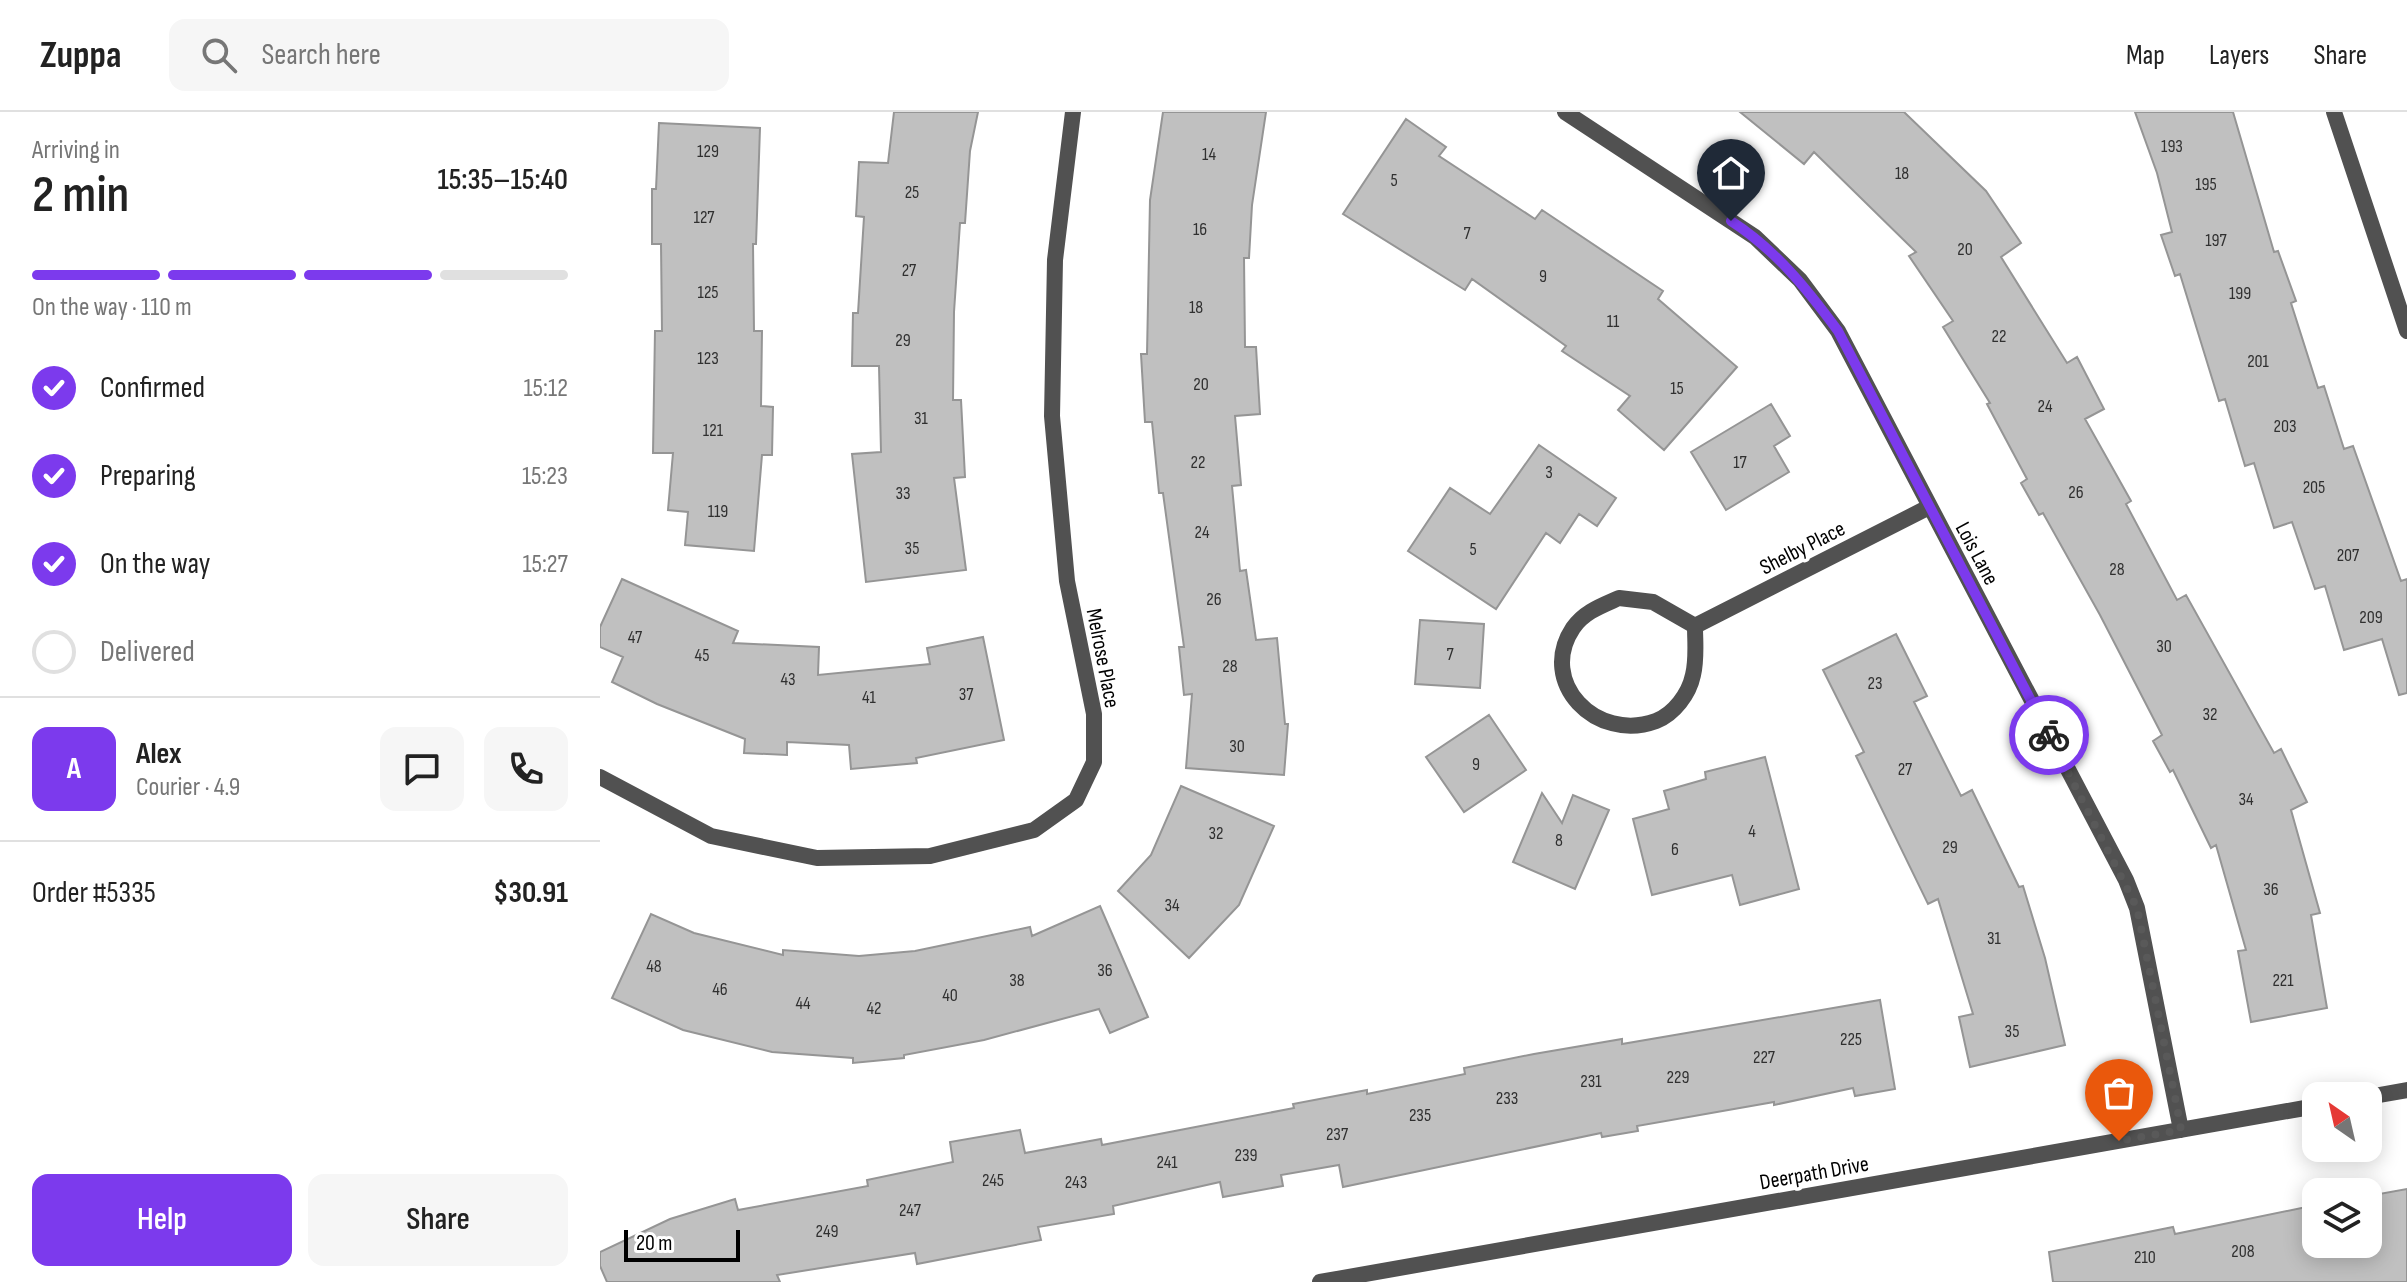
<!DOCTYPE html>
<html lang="en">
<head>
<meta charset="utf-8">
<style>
  body { margin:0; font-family:"Sofia Sans Condensed",sans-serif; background:#f6f6f6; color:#222; height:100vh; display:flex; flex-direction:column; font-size:30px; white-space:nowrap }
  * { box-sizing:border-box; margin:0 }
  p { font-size:26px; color:#767676 }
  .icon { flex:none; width:44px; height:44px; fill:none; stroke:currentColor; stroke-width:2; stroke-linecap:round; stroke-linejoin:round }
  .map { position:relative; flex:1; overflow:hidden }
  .sheet { display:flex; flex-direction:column; background:#fff; width:600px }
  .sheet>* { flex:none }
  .needle { width:52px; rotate:326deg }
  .tools { position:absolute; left:1702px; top:970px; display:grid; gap:16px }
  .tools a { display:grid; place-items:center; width:80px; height:80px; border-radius:16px; background:#fff; box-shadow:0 4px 20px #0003; font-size:40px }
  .scale { position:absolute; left:24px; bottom:20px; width:116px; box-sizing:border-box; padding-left:8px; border:4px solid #000; border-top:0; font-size:22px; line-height:28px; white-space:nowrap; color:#000; -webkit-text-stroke:6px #fff; paint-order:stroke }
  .pin { position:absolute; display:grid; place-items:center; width:68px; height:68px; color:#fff; margin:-82px -34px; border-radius:50% 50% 50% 0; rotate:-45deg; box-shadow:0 0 8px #0007 }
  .pin .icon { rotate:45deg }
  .courier { position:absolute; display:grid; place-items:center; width:80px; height:80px; margin:-40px; border:6px solid #7c3aed; border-radius:50%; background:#fff; color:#222; box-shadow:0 2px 10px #0007 }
  .summary em { font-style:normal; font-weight:600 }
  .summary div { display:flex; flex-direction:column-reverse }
  .summary { display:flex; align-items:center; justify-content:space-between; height:136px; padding:0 32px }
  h1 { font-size:52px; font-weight:600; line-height:60px }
  .bar { display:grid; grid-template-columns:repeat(4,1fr); gap:12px 8px; align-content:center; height:96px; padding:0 32px }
  .bar i { height:10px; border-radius:6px; background:#e0e0e0 }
  .bar .current { background:#7c3aed }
  .bar p { grid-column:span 4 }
  .line { display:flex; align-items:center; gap:20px; padding:0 32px; border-top:2px solid #e0e0e0 }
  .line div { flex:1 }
  .round { display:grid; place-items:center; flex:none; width:84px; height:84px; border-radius:16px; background:#f6f6f6 }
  ol { padding:0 32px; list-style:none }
  li { display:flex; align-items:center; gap:24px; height:88px }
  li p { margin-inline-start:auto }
  li .icon { padding:8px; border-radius:50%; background:#7c3aed; color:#fff; stroke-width:4 }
  li:last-child { color:#767676 }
  li i { width:44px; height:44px; border:4px solid #e0e0e0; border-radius:50% }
  .primary-button { display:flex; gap:16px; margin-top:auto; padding:16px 32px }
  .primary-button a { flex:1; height:92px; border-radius:16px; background:#7c3aed; color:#fff; font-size:32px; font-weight:600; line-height:92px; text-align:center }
  .primary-button a+a { background:#f6f6f6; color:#222 }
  header { display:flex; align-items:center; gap:48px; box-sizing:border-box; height:112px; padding:0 40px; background:#fff; border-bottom:2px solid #e0e0e0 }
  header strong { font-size:38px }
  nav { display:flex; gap:44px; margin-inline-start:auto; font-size:28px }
  .search { width:560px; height:72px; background:#f6f6f6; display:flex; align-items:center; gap:20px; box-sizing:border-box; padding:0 28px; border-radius:16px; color:#767676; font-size:30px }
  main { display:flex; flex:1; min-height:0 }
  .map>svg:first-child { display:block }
</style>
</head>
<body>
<header>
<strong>Zuppa</strong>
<div class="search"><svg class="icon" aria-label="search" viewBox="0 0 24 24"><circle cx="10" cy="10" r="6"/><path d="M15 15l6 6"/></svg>Search here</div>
<nav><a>Map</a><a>Layers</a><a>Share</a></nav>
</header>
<main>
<section class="sheet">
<div class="summary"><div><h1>2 min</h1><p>Arriving in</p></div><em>15:35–15:40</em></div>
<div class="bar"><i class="current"></i><i class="current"></i><i class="current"></i><i></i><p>On the way · 110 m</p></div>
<ol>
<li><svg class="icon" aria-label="check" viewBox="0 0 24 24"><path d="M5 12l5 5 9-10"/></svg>Confirmed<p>15:12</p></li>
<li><svg class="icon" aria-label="check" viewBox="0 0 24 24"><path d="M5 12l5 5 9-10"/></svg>Preparing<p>15:23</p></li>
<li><svg class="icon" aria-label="check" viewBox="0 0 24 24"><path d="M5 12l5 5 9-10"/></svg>On the way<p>15:27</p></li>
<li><i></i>Delivered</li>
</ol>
<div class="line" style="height:144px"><b class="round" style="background:#7c3aed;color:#fff">A</b><div><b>Alex</b><p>Courier · 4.9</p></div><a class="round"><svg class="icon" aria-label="chat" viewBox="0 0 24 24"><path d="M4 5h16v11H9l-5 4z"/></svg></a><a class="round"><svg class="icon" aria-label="phone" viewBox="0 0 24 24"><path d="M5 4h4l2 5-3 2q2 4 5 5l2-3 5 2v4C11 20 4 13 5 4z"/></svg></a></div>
<div class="line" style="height:104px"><div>Order #5335</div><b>$30.91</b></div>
<div class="primary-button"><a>Help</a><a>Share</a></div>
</section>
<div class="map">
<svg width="1807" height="1170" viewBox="0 0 1807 1170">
  <rect width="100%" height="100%" fill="#fff"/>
  <path fill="#c0c0c0" stroke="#959595" stroke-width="2" d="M294,0H378L370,39L365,111H360L354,200L353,288H361L365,365L354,366L366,458L266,470L252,342L281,340L279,254H252L253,201H258L264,105L256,104L259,50L288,51Z
    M563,0H666L652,93L649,146H644L645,235H656L660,302L635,304L641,373L632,374L640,459L646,458L656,528L677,526L685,612H688L684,663L586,656L592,582L584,583L579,535H584L563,381H559L552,310H545L541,242H547L550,88Z
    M1140,0H1304L1386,79L1421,131L1401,145L1467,251L1477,245L1504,297L1485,307L1531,389L1526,392L1577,488L1586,483L1674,641L1681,637L1707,690L1691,698L1720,801L1711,803L1727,896L1651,910L1638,839L1646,838L1616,733L1611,736L1573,658L1570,660L1553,629L1562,623L1500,503L1443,401L1439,403L1421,371L1427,367L1387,292L1390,291L1343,215L1353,209L1309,144L1316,140L1214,40L1204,52Z
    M1535,0H1633L1674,140L1678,139L1696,189L1691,191L1718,276L1724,274L1744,337L1753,334L1801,469L1807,467V581L1799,583L1782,527L1744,538L1725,474L1715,477L1692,410L1674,416L1654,351L1645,354L1625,287L1619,289L1580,162L1575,164L1561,123L1572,120L1557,61Z
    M806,7L846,35L839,44L935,107L942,98L1063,179L1058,187L1137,255L1064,338L1018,298L1030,284L962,239L966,234L872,167L865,178L743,102Z
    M59,11L160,16L156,132H153L154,219H162L161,294L173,295L172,343H162L154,439L85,433L88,400L68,398L73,341H53L55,219H62L61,132H52V77H56Z
    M1171,292L1190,324L1174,334L1189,360L1126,398L1091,340Z
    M939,333L1016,386L997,414L979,402L960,431L946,421L896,497L808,439L850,376L890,402Z
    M22,467L138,519L133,531L219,535L218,563L330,552L327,536L383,525L404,628L316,646L317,651L251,657L249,633L187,630V643L144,641L145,627L57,592L12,570L23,545L0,535V515Z
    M820,508L884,512L880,576L815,572Z
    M1296,522L1327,584L1314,590L1361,684L1372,678L1419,775L1423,774L1445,846L1465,933L1370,955L1359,905L1373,902L1338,787L1328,792L1256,644L1264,640L1223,558Z
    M889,603L926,658L864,700L826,645Z
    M1165,645L1199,777L1140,793L1132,763L1052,783L1033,707L1069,697L1064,679L1106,667L1105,660Z
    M581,674L674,714L639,793L589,846L518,779L551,743Z
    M942,681L962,711L973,683L1009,698L975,777L913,750Z
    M500,794L548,905L510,921L499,897L384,928L304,943V946L253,951V946L172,940L83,918L12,886L51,802L94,821L183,843V838L259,844L315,839L430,815L432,824Z
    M1280,888L1295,977L1255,984L1253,976L1174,993V990L1037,1014L1038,1019L1002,1025L1001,1021L743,1075L739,1053L681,1063L683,1074L623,1085L620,1070L513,1094L514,1102L438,1115L441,1128L317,1152L315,1141L177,1163L180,1170H7L0,1154V1140L70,1107L135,1087L138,1098L268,1074L267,1068L353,1050L350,1030L420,1018L425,1041L501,1027L502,1033L694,996L693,992L767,978V982L865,962L864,956L934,942L1022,927V932Z
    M1807,1077V1170H1453L1449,1140L1573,1115L1575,1122L1716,1093V1132H1768V1084Z"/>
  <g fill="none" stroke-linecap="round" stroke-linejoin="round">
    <path stroke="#515151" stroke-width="16" d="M965,0L1155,125L1200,168L1238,219L1526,768L1537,796L1581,1018
      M1734,0L1807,219
      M1019,486L1053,490L1095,514C1095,530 1097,547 1093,563C1089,582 1074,602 1056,609C996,631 937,570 973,516C984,500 1001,494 1019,486Z
      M1095,514L1329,395
      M0,665L111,724L217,746L330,744L434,718L476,688L494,650V602L467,469L452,304L455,148L473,0
      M1768,985L1807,978
      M720,1170L1716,994"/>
  </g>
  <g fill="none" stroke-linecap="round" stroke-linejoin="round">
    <path stroke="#595959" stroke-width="8" stroke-dasharray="0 14.4" d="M1449,623L1537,796L1577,995L1581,1018L1519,1029"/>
    <path stroke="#7c3aed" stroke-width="10" d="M1131,109C1176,138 1207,177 1238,219L1449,623"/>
  </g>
  <g text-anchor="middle" stroke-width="7" stroke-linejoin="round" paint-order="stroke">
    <g font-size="18" fill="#303030">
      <text x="1572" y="40">193</text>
      <text x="108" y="45">129</text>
      <text x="609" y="48">14</text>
      <text x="1302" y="67">18</text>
      <text x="794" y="74">5</text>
      <text x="1606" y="78">195</text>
      <text x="312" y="86">25</text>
      <text x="104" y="111">127</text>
      <text x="600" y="123">16</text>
      <text x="867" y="127">7</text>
      <text x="1616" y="134">197</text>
      <text x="1365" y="143">20</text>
      <text x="309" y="164">27</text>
      <text x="943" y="170">9</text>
      <text x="108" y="186">125</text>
      <text x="1640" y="187">199</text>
      <text x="596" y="201">18</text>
      <text x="1013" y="215">11</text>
      <text x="1399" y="230">22</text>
      <text x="303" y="234">29</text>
      <text x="108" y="252">123</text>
      <text x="1658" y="255">201</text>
      <text x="601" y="278">20</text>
      <text x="1077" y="282">15</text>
      <text x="1445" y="300">24</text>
      <text x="321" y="312">31</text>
      <text x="1685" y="320">203</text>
      <text x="113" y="324">121</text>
      <text x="598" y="356">22</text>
      <text x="1140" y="356">17</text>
      <text x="949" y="366">3</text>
      <text x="1714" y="381">205</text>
      <text x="1476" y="386">26</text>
      <text x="303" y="387">33</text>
      <text x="118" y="405">119</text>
      <text x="602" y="426">24</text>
      <text x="312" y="442">35</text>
      <text x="873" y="443">5</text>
      <text x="1748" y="449">207</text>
      <text x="1517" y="463">28</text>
      <text x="614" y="493">26</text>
      <text x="1771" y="511">209</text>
      <text x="35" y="531">47</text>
      <text x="1564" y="540">30</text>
      <text x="850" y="548">7</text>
      <text x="102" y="549">45</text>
      <text x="630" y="560">28</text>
      <text x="188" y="573">43</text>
      <text x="1275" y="577">23</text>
      <text x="366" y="588">37</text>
      <text x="269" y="591">41</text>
      <text x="1610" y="608">32</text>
      <text x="637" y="640">30</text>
      <text x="876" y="658">9</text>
      <text x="1305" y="663">27</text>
      <text x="1646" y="693">34</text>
      <text x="1152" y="725">4</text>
      <text x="616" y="727">32</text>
      <text x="959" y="734">8</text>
      <text x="1350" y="741">29</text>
      <text x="1075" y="743">6</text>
      <text x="1671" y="783">36</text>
      <text x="572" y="799">34</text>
      <text x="1394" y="832">31</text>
      <text x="54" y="860">48</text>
      <text x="505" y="864">36</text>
      <text x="417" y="874">38</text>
      <text x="1683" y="874">221</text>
      <text x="120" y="883">46</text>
      <text x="350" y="889">40</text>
      <text x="203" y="897">44</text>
      <text x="274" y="902">42</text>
      <text x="1412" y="925">35</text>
      <text x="1251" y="933">225</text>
      <text x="1164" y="951">227</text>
      <text x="1078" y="971">229</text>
      <text x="991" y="975">231</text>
      <text x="907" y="992">233</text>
      <text x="820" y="1009">235</text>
      <text x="737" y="1028">237</text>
      <text x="646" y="1049">239</text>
      <text x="567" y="1056">241</text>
      <text x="393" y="1074">245</text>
      <text x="476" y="1076">243</text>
      <text x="310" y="1104">247</text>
      <text x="227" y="1125">249</text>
      <text x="1643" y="1145">208</text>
      <text x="1545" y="1151">210</text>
    </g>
    <g font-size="22" fill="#000" stroke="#fff">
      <text transform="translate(1202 435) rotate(-27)" y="8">Shelby Place</text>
      <text transform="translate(1378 441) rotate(62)" y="8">Lois Lane</text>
      <text transform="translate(504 546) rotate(79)" y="8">Melrose Place</text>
      <text transform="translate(1214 1060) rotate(-10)" y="8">Deerpath Drive</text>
    </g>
  </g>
</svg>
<div class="tools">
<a><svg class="needle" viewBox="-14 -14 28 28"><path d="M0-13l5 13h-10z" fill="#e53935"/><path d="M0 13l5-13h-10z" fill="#767676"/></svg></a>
<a><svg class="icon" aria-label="layers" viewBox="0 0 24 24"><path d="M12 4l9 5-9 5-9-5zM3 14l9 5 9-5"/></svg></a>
</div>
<div class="scale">20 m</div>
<div class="pin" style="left:1519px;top:1029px;background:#ea580c"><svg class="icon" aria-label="bag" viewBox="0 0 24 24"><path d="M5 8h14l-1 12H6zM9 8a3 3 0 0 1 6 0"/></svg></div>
<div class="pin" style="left:1131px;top:109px;background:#1f2937"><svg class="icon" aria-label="home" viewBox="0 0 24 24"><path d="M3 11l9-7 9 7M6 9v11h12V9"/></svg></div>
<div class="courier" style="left:1449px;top:623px"><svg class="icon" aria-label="bike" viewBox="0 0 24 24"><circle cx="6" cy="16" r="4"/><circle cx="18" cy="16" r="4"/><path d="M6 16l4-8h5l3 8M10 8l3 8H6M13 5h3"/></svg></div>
</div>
</main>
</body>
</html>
